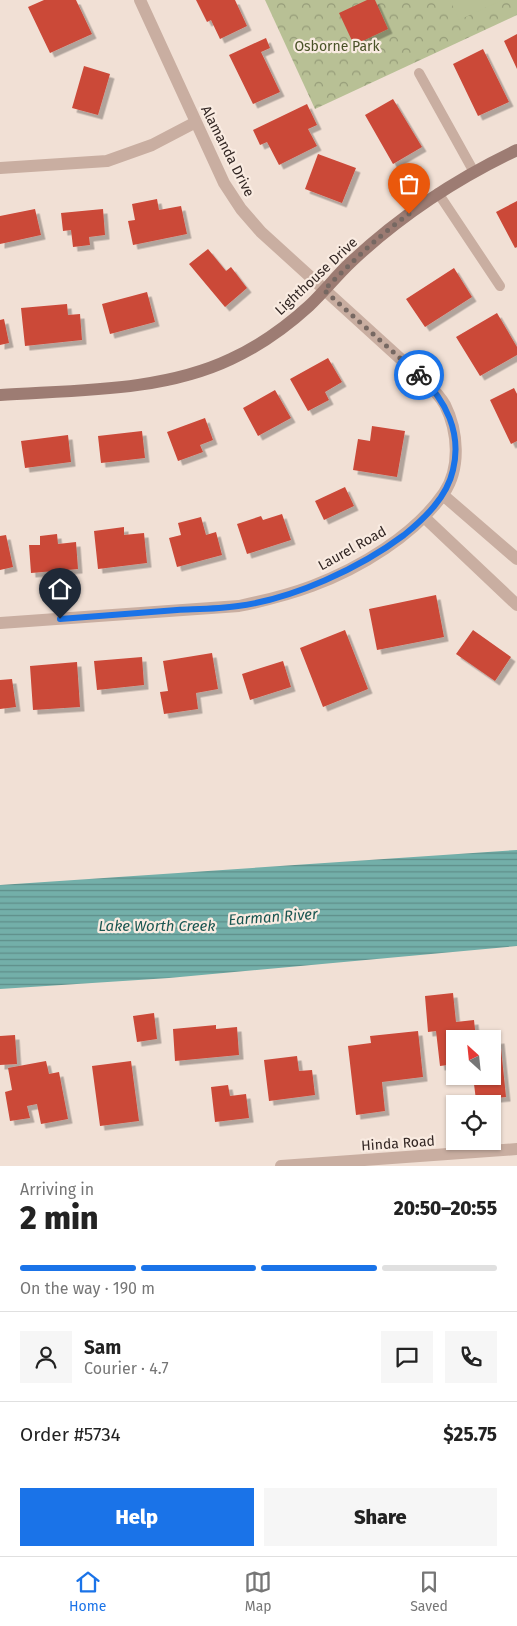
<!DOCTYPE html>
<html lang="en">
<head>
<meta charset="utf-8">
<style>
  body { margin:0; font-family:"Fira Sans",sans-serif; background:#f6f6f6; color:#222; height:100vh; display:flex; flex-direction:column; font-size:19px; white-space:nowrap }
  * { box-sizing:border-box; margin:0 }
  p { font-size:16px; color:#767676 }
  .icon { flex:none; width:28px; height:28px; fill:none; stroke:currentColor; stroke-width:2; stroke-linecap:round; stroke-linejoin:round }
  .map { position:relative; height:1166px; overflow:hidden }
  .drawer { display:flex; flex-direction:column; background:#fff; flex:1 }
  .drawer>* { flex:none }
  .needle { width:32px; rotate:333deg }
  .buttons { position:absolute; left:446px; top:1030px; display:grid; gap:10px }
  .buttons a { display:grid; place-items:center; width:55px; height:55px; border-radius:0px; background:#fff; box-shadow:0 1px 4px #0004; font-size:25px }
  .pin { position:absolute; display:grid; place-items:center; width:42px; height:42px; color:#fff; margin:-51px -21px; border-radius:50% 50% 50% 0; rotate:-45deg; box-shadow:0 0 5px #0007 }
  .pin .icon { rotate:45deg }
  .courier { position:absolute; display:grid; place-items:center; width:50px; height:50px; margin:-25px; border:4px solid #1a73e8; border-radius:50%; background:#fff; color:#222; box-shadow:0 1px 6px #0007 }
  .summary em { font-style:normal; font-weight:800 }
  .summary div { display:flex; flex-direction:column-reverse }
  .summary { display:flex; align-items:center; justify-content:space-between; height:85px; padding:0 20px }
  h1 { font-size:32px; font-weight:800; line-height:38px }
  .bar { display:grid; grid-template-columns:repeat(4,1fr); gap:8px 5px; align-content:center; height:60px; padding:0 20px }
  .bar i { height:6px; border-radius:4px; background:#e0e0e0 }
  .bar .on { background:#1a73e8 }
  .bar p { grid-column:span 4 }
  .line { display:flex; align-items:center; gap:12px; padding:0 20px; border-top:1px solid #e0e0e0 }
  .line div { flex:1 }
  .round { display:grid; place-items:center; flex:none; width:52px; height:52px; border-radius:0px; background:#f6f6f6 }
  .action { display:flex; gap:10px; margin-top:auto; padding:10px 20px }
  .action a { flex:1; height:58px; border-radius:0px; background:#1a73e8; color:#fff; font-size:20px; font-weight:800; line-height:58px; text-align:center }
  .action a+a { background:#f6f6f6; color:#222 }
  .tab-bar { display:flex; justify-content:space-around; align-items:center; height:70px; border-top:1px solid #e0e0e0; background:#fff; font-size:14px; color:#767676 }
  .tab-bar a { display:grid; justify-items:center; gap:2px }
  .tab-bar .on { color:#1a73e8 }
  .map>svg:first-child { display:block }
</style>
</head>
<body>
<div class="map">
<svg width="517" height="1166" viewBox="0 0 517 1166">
  <defs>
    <pattern id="park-crowns" width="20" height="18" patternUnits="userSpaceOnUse" patternTransform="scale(1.25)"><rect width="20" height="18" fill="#b8c095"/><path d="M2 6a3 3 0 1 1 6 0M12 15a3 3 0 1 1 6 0" fill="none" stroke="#969c79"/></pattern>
    <pattern id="water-rules" width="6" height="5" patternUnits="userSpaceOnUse" patternTransform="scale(1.25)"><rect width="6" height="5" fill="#73afa9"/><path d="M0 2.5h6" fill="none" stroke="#5f8e89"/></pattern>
    <filter id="shadow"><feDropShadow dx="4.5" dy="4.5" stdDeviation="0" flood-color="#0004"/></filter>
  </defs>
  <rect width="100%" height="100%" fill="#f1e0d5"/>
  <path fill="url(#park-crowns)" d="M265,0H517V15L315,109Z"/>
  <path fill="#b8c095" d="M450,0H502L459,20Z"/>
  <path fill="url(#water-rules)" d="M517,850V946L169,978L0,989V885Z"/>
  <path fill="#cb4839" filter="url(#shadow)" d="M44,0H76L92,34L50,53L28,7Z
    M196,0H235L247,26L220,39L211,20L207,22Z
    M367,0H375L388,29L354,45L339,13Z
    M517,34V69L504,41Z
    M266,38L270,48L261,52L280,92L253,104L229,55Z
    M483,49L509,102L478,116L453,64Z
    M84,66L110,74L98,115L72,108Z
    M393,99L422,147L393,164L365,115Z
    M307,104L317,125L308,129L317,146L279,165L267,142L260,145L253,130Z
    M318,154L356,168L342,203L305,189Z
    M157,199L159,210L181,206L187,234L133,245L128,221L135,220L132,204Z
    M517,201V247L515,248L496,212Z
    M35,209L41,235L0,244V216Z
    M103,209L105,235L89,237L90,245L73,247L71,230L63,231L61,213Z
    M208,249L226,271L231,267L247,288L225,307L189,264Z
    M454,268L472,297L425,327L406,299Z
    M147,292L155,322L110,334L102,304Z
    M67,304L68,315L80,314L82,340L25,346L21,308Z
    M497,313L517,347V355L480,376L456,337Z
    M4,319L9,343L0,345V320Z
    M328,358L342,382L325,392L329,400L308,411L290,379Z
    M514,388L517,394V441L511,444L490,400Z
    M275,390L291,418L258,436L243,408Z
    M205,418L213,440L200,445L203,452L178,461L167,432Z
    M372,426L405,431L397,477L353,470L358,439L370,441Z
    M142,431L145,458L101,463L98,436Z
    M68,435L71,462L25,468L21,441Z
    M345,487L354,506L324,520L315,501Z
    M282,514L291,540L247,554L237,524L261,516L263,520Z
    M201,517L206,535L216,532L222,555L177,567L169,538L181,535L178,523Z
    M124,527V535L144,533L147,563L98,569L94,531Z
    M57,534L58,544L76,542L78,569L31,573L29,545H40V536Z
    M6,535L13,567L0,570V536Z
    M436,595L444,637L377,650L369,609Z
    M345,630L368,689L323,707L300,648Z
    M473,630L511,657L495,681L456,654Z
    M212,653L218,689L196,693L198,709L164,714L160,692L168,691L163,661Z
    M142,657L144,685L97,690L94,661Z
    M283,661L291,687L250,700L242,674Z
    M77,662L80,707L33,710L30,666Z
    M12,679L16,707L0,709V680Z
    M453,993L456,1022L474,1020L476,1039H455V1064L440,1066L436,1031L428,1032L425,996Z
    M154,1013L157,1039L137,1042L133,1016Z
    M216,1025V1029L237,1027L239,1055L175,1061L173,1029Z
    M418,1031L423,1077L382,1082L385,1111L356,1115L348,1046L371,1043L370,1036Z
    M15,1035L17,1064L0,1065V1036Z
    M500,1039L506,1097L476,1100L473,1076H492V1040Z
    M297,1056L299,1071L312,1070L315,1095L269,1101L264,1060Z
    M46,1061L49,1074L59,1072L68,1119L41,1124L37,1104L27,1106L30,1118L10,1121L5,1092L12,1090L8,1068Z
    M131,1061L139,1121L100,1126L92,1066Z
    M228,1085L230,1096L246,1094L249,1118L215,1122L211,1087Z"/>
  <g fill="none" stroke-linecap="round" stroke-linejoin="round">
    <path stroke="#c9aea1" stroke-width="10" d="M419,73L474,172
      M438,193L500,286"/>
    <path stroke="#c9aea1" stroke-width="12" d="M0,168L107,161L152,145L196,122
      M443,495L517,559
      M424,517L517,605
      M0,623L239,606C263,601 288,595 312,586C360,568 415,535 444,493C461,468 458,431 445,405C440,396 433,389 426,382L261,232L241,209L224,183L140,0
      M281,1166L517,1149"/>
    <path stroke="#9d7c73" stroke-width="12" d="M0,395C75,390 162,392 231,359C259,346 286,327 309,306C324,292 336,276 351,262C400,216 456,179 517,150"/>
  </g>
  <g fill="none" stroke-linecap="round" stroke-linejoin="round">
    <path stroke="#766862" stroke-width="5" stroke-dasharray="0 9" d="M409,214C378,236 351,263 324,290L419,375"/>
    <path stroke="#1a73e8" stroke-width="6" d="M60,619C99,616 138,613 177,610C197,609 218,609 238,606C293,599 360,568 404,535C425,518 447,497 453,470C462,433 446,400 419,375"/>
  </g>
  <g text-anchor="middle" stroke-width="4.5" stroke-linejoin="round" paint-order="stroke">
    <g font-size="14" fill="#495227" stroke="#f9ebe1">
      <text x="337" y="51">Osborne Park</text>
    </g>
    <g font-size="14" fill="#332724" stroke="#f9ebe1">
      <text transform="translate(228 151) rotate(63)" y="5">Alamanda Drive</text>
      <text transform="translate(316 276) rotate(-43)" y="5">Lighthouse Drive</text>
      <text transform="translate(352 548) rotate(-29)" y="5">Laurel Road</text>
      <text transform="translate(398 1143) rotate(-4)" y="5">Hinda Road</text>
    </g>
    <g font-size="15" font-style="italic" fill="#195651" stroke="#f9ebe1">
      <text transform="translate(273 917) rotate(-4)" y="5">Earman River</text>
      <text x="157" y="931">Lake Worth Creek</text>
    </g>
  </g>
</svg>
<div class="buttons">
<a><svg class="needle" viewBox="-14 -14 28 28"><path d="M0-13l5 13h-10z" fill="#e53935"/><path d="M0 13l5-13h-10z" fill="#767676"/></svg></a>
<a><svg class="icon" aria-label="locate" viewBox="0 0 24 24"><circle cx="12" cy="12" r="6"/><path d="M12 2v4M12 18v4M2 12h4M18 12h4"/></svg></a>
</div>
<div class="pin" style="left:409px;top:214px;background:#ea580c"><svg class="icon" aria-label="bag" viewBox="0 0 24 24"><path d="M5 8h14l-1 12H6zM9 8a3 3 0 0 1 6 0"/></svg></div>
<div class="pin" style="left:60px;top:619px;background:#1f2937"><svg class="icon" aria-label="home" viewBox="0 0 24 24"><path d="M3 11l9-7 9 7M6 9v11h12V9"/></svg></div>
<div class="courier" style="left:419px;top:375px"><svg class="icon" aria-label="bike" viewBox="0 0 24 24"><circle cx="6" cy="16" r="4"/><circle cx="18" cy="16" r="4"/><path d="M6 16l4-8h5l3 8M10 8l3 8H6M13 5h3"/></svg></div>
</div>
<section class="drawer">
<div class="summary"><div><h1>2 min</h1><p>Arriving in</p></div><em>20:50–20:55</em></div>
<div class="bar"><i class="on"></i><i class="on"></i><i class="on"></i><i></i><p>On the way · 190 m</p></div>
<div class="line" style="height:90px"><a class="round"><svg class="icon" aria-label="person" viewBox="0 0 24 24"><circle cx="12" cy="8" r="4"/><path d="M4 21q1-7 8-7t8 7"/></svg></a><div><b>Sam</b><p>Courier · 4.7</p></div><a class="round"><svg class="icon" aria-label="chat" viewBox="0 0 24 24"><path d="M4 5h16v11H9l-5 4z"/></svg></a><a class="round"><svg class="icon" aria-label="phone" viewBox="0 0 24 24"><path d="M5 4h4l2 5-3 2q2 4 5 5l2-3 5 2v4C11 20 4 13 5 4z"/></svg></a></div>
<div class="line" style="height:65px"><div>Order #5734</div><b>$25.75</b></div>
<div class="action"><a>Help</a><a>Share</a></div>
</section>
<nav class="tab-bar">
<a class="on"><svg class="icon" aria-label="home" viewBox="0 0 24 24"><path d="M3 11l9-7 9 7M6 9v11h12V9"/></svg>Home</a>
<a><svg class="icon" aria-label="map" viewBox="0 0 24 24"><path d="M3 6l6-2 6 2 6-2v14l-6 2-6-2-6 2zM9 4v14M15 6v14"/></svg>Map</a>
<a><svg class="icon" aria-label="saved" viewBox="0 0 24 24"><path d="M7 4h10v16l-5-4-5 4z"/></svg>Saved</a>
</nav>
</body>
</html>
